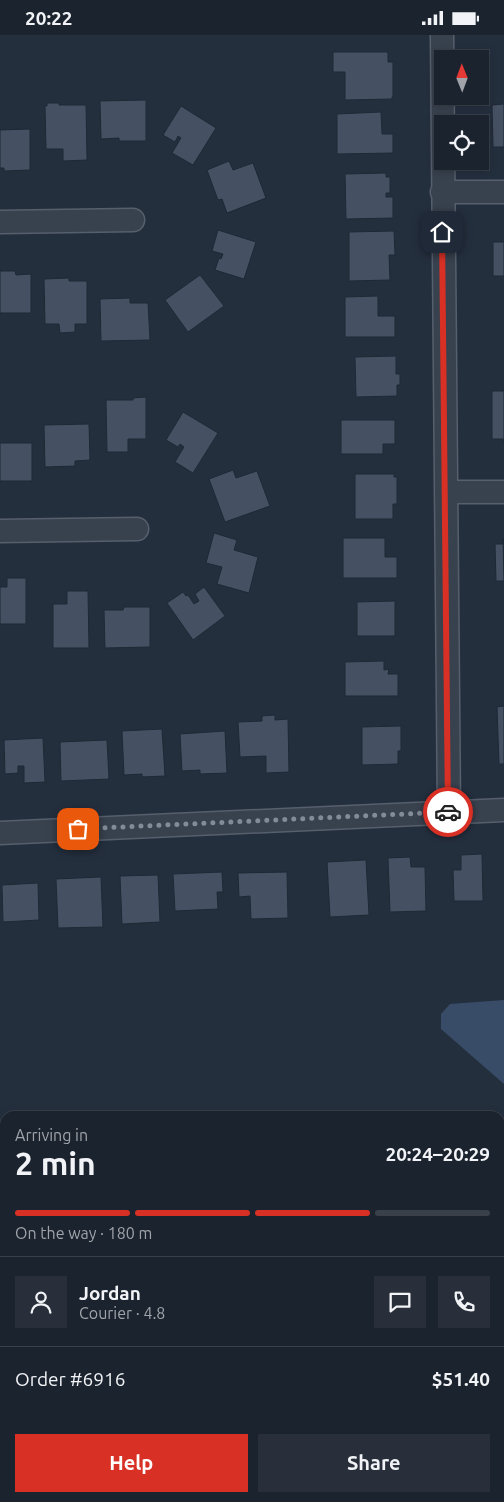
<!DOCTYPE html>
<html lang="en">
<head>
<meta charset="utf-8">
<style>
  body { margin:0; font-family:Ubuntu,sans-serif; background:#282f3a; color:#f1f3f6; height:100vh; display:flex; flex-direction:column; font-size:19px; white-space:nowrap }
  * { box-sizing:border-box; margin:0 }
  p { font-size:16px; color:#a0a4aa }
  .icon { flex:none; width:28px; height:28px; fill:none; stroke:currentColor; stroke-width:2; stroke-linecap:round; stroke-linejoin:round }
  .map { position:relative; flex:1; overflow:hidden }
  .details { position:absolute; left:0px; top:1076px; width:505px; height:391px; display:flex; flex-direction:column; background:#1b232e; border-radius:15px 15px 0 0; box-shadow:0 2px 8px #0003,0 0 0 1px #39404a }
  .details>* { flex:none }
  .needle { width:32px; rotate:359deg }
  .buttons { position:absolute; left:434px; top:15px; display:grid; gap:10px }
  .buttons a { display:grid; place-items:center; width:55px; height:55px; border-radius:0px; background:#1b232e; box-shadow:0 2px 8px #0003,0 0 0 1px #39404a; font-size:25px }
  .pin { position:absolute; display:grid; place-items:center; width:42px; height:42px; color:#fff; margin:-21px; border-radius:10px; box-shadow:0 2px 8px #0006 }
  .courier { position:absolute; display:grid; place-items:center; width:50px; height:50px; margin:-25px; border:4px solid #d93025; border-radius:50%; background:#fff; color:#222; box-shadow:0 1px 6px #0007 }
  .overview em { font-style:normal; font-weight:600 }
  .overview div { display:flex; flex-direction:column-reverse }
  .overview { display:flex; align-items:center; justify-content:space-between; height:85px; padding:0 15px }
  h1 { font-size:32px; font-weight:600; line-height:38px }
  .bar { display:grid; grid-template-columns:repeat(4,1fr); gap:8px 5px; align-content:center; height:60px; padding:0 15px }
  .bar i { height:6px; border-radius:4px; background:#39404a }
  .bar .current { background:#d93025 }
  .bar p { grid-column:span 4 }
  .line { display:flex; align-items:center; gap:12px; padding:0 15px; border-top:1px solid #39404a }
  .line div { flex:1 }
  .round { display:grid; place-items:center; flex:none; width:52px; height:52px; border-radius:0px; background:#282f3a }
  .action { display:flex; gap:10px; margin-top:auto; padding:10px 15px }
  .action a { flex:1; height:58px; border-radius:0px; background:#d93025; color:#fff; font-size:20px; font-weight:600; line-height:58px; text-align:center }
  .action a+a { background:#282f3a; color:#f1f3f6 }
  .status { display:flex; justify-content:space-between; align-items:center; height:35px; padding:0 25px; background:#1b232e; direction:ltr }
  .status svg { height:14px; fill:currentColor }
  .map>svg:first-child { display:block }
</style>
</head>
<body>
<div class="status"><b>20:22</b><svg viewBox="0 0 49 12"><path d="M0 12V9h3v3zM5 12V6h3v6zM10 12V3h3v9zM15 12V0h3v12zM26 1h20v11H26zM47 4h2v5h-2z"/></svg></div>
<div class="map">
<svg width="504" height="1467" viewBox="0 0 504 1467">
  <rect width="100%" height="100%" fill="#242f3e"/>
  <path fill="#394c67" d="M504,965V1049L441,994V979L450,969Z"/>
  <path fill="#455162" stroke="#1f2835" d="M333,17H388V27H393V62H392V64L345,65V37H333Z
    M146,65V106H119V103L101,104L100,66Z
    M47,68H59V70H86L87,125L63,126V114H46L45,71H47Z
    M504,69V112H493L492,70Z
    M181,71L216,93L193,130L172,118L181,103L178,101L175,107L163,100Z
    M381,77L382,99H393V118L337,119V79Z
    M30,94V135L4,136V133H0V95Z
    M229,126L233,135L253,128L266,163L227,178L222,164L218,165L207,135Z
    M386,138V142H390V158H386V162H393V183L346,184L345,139Z
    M218,195L256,207L244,244L215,235L219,223L221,224L223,219L212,216Z
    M394,196L395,220H389L390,245L349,246V197Z
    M493,207H504V241H493Z
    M0,236H15L16,240L31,239V278H0Z
    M200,240L224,271L188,297L165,265Z
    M69,243V246H87V289H75V297L60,298L59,289H45L44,244Z
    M378,261V281H395V302H345V262Z
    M130,263V268H148L150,305L101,306L100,264Z
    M396,321V339H400V350H397V361L356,362L355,322Z
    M492,356H504V409L503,404H492Z
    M146,362V404H128V417H107L106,365H133V363Z
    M183,377L218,398L193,438L175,427L184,412L180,409L178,412L166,405Z
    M341,385H395V409H383V419H341Z
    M89,389L90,425L75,426V431L45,432L44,390Z
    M0,408H32V446H0Z
    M233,435L236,443L257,436L270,471L225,487L209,444Z
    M355,439H394V442H397V469H393V484H355Z
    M214,498L237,505L234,515L258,522L249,558L217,549L222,532L206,528Z
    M343,503H385V522H397V543H343Z
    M503,503L504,546H496L495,509H503Z
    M7,543H26V589H0V552H7Z
    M204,552L225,581L193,605L167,568L183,557L186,561L188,560L194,569L199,566L195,559Z
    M67,556H88L89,613H53V569H67Z
    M395,566V601H357V567Z
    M124,572H150V612L105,613L104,575H123Z
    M384,626V635L389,634L388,639H398V661H345V627Z
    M504,671V729H499L497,672Z
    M275,680V685L288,684L289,737L266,738V721L240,722L238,687L262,686V681Z
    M401,691V716H398V729L362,730V692Z
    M162,694L165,741L142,742V739L124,740L122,696Z
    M225,696L227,738L200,739V735L182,736L180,699Z
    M43,703L45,747L24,748V731H18V738L5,739L4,705Z
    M107,705L109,744L61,746L60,707Z
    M482,819L483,866H454L453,835H461V820Z
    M410,822L411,832H425L426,876L390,877L388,823Z
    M366,825L369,880L330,882L327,827Z
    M222,837L223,857H217L218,874L175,876L173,839Z
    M287,837L288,883L251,884L250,861L239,862L238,838Z
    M158,840L160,887L122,889L120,841Z
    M101,842L103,892L58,893L56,844Z
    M38,848L39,885L3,887L2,850Z
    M0,1341H5V1375H2L3,1381H0Z
    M287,1462H341L342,1467H288Z"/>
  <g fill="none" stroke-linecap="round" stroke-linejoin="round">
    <g stroke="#565f6c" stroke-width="25">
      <path id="minor" d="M442,0L449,777
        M442,157H504
        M0,187L133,185
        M446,457H504
        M0,496L137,494
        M0,798L504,775
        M0,1130H5
        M500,1278L504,1282
        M0,1432L5,1431
        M226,1462L229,1467"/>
    </g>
    <use href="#minor" stroke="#38414e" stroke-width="22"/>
  </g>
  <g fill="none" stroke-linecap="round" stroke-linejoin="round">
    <path stroke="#828b98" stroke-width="5" stroke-dasharray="0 9" d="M78,794L448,777"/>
    <path stroke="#d93025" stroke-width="6" d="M442,197L448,777"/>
  </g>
</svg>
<div class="buttons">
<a><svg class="needle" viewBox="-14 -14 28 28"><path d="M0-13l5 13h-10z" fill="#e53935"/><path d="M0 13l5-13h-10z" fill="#a0a4aa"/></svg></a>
<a><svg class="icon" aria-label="locate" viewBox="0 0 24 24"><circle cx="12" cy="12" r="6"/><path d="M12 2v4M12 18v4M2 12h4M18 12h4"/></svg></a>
</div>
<div class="pin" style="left:78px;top:794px;background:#ea580c"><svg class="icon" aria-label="bag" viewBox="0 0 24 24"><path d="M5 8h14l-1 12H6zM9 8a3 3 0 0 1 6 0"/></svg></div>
<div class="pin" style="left:442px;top:197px;background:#1f2937"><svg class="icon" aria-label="home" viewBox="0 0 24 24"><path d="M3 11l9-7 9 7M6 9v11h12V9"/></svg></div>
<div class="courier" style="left:448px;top:777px"><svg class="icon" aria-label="car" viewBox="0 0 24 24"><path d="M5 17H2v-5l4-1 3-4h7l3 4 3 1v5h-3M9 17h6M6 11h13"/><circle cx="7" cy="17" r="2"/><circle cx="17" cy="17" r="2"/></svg></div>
<section class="details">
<div class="overview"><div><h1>2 min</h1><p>Arriving in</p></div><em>20:24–20:29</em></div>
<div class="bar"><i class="current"></i><i class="current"></i><i class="current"></i><i></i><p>On the way · 180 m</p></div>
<div class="line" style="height:90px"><a class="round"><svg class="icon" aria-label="person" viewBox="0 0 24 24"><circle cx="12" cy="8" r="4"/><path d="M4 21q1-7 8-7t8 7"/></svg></a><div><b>Jordan</b><p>Courier · 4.8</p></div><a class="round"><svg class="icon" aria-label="chat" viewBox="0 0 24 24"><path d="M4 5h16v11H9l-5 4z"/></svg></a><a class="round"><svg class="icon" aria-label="phone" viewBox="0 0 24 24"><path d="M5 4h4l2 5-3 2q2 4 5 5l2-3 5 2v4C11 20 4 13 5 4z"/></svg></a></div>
<div class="line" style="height:65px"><div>Order #6916</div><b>$51.40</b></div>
<div class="action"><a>Help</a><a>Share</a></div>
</section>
</div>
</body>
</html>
